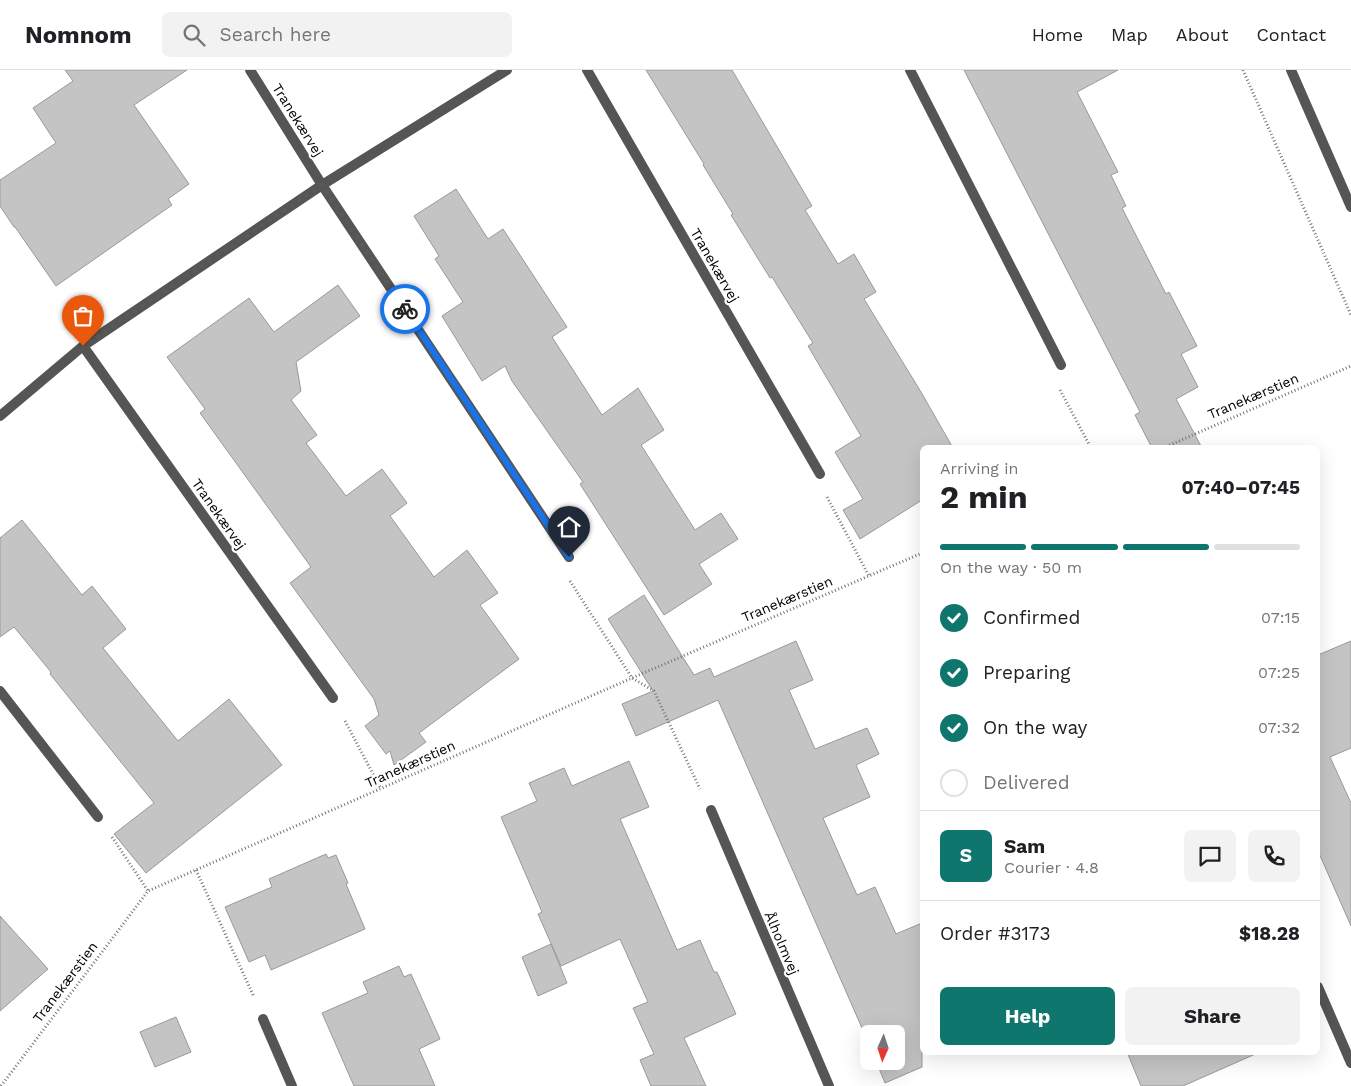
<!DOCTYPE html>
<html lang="en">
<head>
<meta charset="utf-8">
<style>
  body { margin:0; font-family:"Work Sans",sans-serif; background:#f2f2f2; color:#202124; height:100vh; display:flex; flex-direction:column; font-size:19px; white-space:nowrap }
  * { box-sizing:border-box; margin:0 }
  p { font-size:16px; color:#757577 }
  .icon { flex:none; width:28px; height:28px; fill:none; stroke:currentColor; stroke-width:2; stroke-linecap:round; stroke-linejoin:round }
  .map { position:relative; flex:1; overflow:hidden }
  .sheet { position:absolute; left:920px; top:375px; width:400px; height:610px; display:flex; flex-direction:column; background:#fff; border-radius:8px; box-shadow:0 5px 20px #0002 }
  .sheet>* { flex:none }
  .needle { width:32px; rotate:183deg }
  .buttons { position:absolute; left:860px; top:955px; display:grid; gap:10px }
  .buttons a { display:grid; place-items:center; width:45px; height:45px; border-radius:8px; background:#fff; box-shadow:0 5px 20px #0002; font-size:25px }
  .pin { position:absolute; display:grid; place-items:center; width:42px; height:42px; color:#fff; margin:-51px -21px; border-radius:50% 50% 50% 0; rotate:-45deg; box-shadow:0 0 5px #0007 }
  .pin .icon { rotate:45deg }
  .courier { position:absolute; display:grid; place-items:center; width:50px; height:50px; margin:-25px; border:4px solid #1a73e8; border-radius:50%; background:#fff; color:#222; box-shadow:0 1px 6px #0007 }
  .headline em { font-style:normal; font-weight:700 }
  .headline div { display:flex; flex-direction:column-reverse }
  .headline { display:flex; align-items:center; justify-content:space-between; height:85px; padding:0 20px }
  h1 { font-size:32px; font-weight:700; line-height:38px }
  .bar { display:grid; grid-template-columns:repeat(4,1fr); gap:8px 5px; align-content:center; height:60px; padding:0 20px }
  .bar i { height:6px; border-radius:4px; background:#e0e0e0 }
  .bar .current { background:#0f766e }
  .bar p { grid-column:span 4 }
  .line { display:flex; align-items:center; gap:12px; padding:0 20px; border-top:1px solid #e0e0e0 }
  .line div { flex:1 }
  .round { display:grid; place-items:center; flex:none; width:52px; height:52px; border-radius:8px; background:#f2f2f2 }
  ol { padding:0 20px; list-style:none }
  li { display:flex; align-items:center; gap:15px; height:55px }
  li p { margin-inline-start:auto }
  li .icon { padding:5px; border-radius:50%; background:#0f766e; color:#fff; stroke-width:4 }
  li:last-child { color:#757577 }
  li i { width:28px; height:28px; border:2px solid #e0e0e0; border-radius:50% }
  .cta { display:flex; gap:10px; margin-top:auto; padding:10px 20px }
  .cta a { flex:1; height:58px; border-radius:8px; background:#0f766e; color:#fff; font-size:20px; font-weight:700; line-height:58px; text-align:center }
  .cta a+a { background:#f2f2f2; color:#202124 }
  header { display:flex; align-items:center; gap:30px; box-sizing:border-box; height:70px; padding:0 25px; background:#fff; border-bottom:1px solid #e0e0e0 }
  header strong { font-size:24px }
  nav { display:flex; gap:28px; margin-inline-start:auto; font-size:18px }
  .search { width:350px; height:45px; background:#f2f2f2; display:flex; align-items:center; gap:12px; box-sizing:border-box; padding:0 18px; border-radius:8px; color:#757577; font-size:19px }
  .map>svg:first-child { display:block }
</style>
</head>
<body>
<header>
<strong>Nomnom</strong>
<div class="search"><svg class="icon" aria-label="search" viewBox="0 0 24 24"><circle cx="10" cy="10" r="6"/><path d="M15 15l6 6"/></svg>Search here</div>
<nav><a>Home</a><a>Map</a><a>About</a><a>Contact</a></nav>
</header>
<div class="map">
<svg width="1351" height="1016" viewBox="0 0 1351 1016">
  <rect width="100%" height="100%" fill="#fff"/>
  <path fill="#c4c4c4" stroke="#999" d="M65,0H187L134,35L189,114L168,129L172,135L56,216L15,157H14L0,136V110L56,73L33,38L73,11Z
    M646,0H732L812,136L805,140L838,194L854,184L876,222L864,229L921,322L953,378H922V430L860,469L843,440L863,429L835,382L861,366L808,276L813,273L772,207L770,208L731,145L733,144L703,95L704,94Z
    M964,0H1118L1077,22L1118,102L1111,105L1126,136L1122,138L1166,224L1169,222L1197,276L1181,284L1198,317L1176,329L1202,378H1152L1135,345L1140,342Z
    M456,119L488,169L503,159L567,257L552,267L602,345L638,318L664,360L641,375L695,460L721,443L738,469L699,494L712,514L664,545L580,414L583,412L512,311L505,296L482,311L442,246L463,232L435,189L439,186L414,146Z
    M338,215L360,246L296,292L301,321L291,330L317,365L306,373L346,426L382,399L407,433L390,446L434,507L467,480L498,523L480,535L519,589L419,663L426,672L394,695L390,681L386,684L365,656L379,645L374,629L290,513L311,497L200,343L205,339L167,287L249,228L274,262Z
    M22,450L82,525L92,516L126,559L103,578L178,671L229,629L282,695L146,803L114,764L154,733L50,604L51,602L14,557L0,567V468Z
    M644,525L694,605L710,598L714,607L796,571L813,610L789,620L815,679L867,658L879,684L856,695L870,727L823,748L857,825L875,817L896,864L922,853V997L885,1013L876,991H896V964H869V974L718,630L636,666L622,634L653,621L608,549Z
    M1351,571V678L1330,687L1351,733V856L1318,781V585Z
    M629,691L649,737L620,749L677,880L700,870L714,902H717L736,944L684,968L706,1016H651L640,990L654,984L633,938L648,932L620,869L561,896L538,844L542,842L501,747L537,731L529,713L564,698L572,716Z
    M326,784L328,788L336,785L348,813L346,814L365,859L271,900L265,885L249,892L225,837L272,817L269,809Z
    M0,846L48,899L0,941Z
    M551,874L567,913L538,926L522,887Z
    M399,896L404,907L411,904L440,969L419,979L435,1016H354L322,943L368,923L363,912Z
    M176,947L191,982L155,997L140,962Z
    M1127,982H1260L1183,1016H1141Z"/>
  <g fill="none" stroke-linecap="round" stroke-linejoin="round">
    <path stroke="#777" stroke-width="3" stroke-dasharray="1 2.5" stroke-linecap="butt" d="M1243,0L1351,245
      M1060,320L1091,378
      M1163,378L1351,296
      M827,427L869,506
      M570,511L632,608L654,621L700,719
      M345,651L381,719
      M112,767L148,821
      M196,800L254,927
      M1,1016L148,821L632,608L922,483"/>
    <path stroke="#555" stroke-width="10" d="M250,0L322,115L569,487
      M587,0L820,404
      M910,0L1061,295
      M1291,0L1351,137
      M83,276L333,628
      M0,346L83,276L322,115L507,0
      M0,621L98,747
      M711,740L829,1016
      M1318,917L1351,993
      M263,949L292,1016"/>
  </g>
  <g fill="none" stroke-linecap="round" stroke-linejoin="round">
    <path stroke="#595959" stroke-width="5" stroke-dasharray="0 9" d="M83,276L322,115L405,239"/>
    <path stroke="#1a73e8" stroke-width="6" d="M405,239L569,487"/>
  </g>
  <g text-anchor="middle" stroke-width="4.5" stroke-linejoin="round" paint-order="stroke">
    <g font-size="14" fill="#000" stroke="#fff">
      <text transform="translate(298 50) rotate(58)" y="5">Tranekærvej</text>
      <text transform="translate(715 195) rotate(60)" y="5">Tranekærvej</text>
      <text transform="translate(1253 326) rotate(-23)" y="5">Tranekærstien</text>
      <text transform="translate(219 444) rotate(55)" y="5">Tranekærvej</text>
      <text transform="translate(787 529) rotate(-23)" y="5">Tranekærstien</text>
      <text transform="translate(410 694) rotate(-24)" y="5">Tranekærstien</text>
      <text transform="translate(782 873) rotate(67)" y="5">Ålholmvej</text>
      <text transform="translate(65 912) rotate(-53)" y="5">Tranekærstien</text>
    </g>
  </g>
</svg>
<div class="buttons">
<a><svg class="needle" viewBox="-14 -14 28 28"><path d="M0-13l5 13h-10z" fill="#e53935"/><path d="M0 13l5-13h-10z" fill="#757577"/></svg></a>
</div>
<div class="pin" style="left:83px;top:276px;background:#ea580c"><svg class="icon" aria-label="bag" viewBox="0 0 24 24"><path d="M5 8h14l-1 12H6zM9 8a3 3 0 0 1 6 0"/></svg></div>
<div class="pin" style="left:569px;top:487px;background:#1f2937"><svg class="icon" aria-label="home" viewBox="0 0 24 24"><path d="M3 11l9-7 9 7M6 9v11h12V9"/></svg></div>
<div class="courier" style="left:405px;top:239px"><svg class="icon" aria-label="bike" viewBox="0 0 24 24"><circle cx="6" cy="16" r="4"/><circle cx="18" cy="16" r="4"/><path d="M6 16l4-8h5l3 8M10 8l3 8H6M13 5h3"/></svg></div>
<section class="sheet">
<div class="headline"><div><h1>2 min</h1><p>Arriving in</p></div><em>07:40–07:45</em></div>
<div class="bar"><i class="current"></i><i class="current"></i><i class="current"></i><i></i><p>On the way · 50 m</p></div>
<ol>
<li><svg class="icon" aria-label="check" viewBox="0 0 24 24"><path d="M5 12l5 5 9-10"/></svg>Confirmed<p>07:15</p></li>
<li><svg class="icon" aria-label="check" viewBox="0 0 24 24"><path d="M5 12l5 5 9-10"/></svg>Preparing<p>07:25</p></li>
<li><svg class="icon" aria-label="check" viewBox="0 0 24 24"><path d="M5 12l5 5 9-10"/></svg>On the way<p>07:32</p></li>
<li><i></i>Delivered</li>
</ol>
<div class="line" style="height:90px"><b class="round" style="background:#0f766e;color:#fff">S</b><div><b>Sam</b><p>Courier · 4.8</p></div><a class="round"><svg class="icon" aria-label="chat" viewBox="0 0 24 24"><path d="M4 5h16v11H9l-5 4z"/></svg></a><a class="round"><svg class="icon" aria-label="phone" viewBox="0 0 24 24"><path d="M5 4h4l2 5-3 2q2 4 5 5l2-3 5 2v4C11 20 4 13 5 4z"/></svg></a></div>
<div class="line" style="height:65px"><div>Order #3173</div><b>$18.28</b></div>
<div class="cta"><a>Help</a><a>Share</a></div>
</section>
</div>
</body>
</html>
